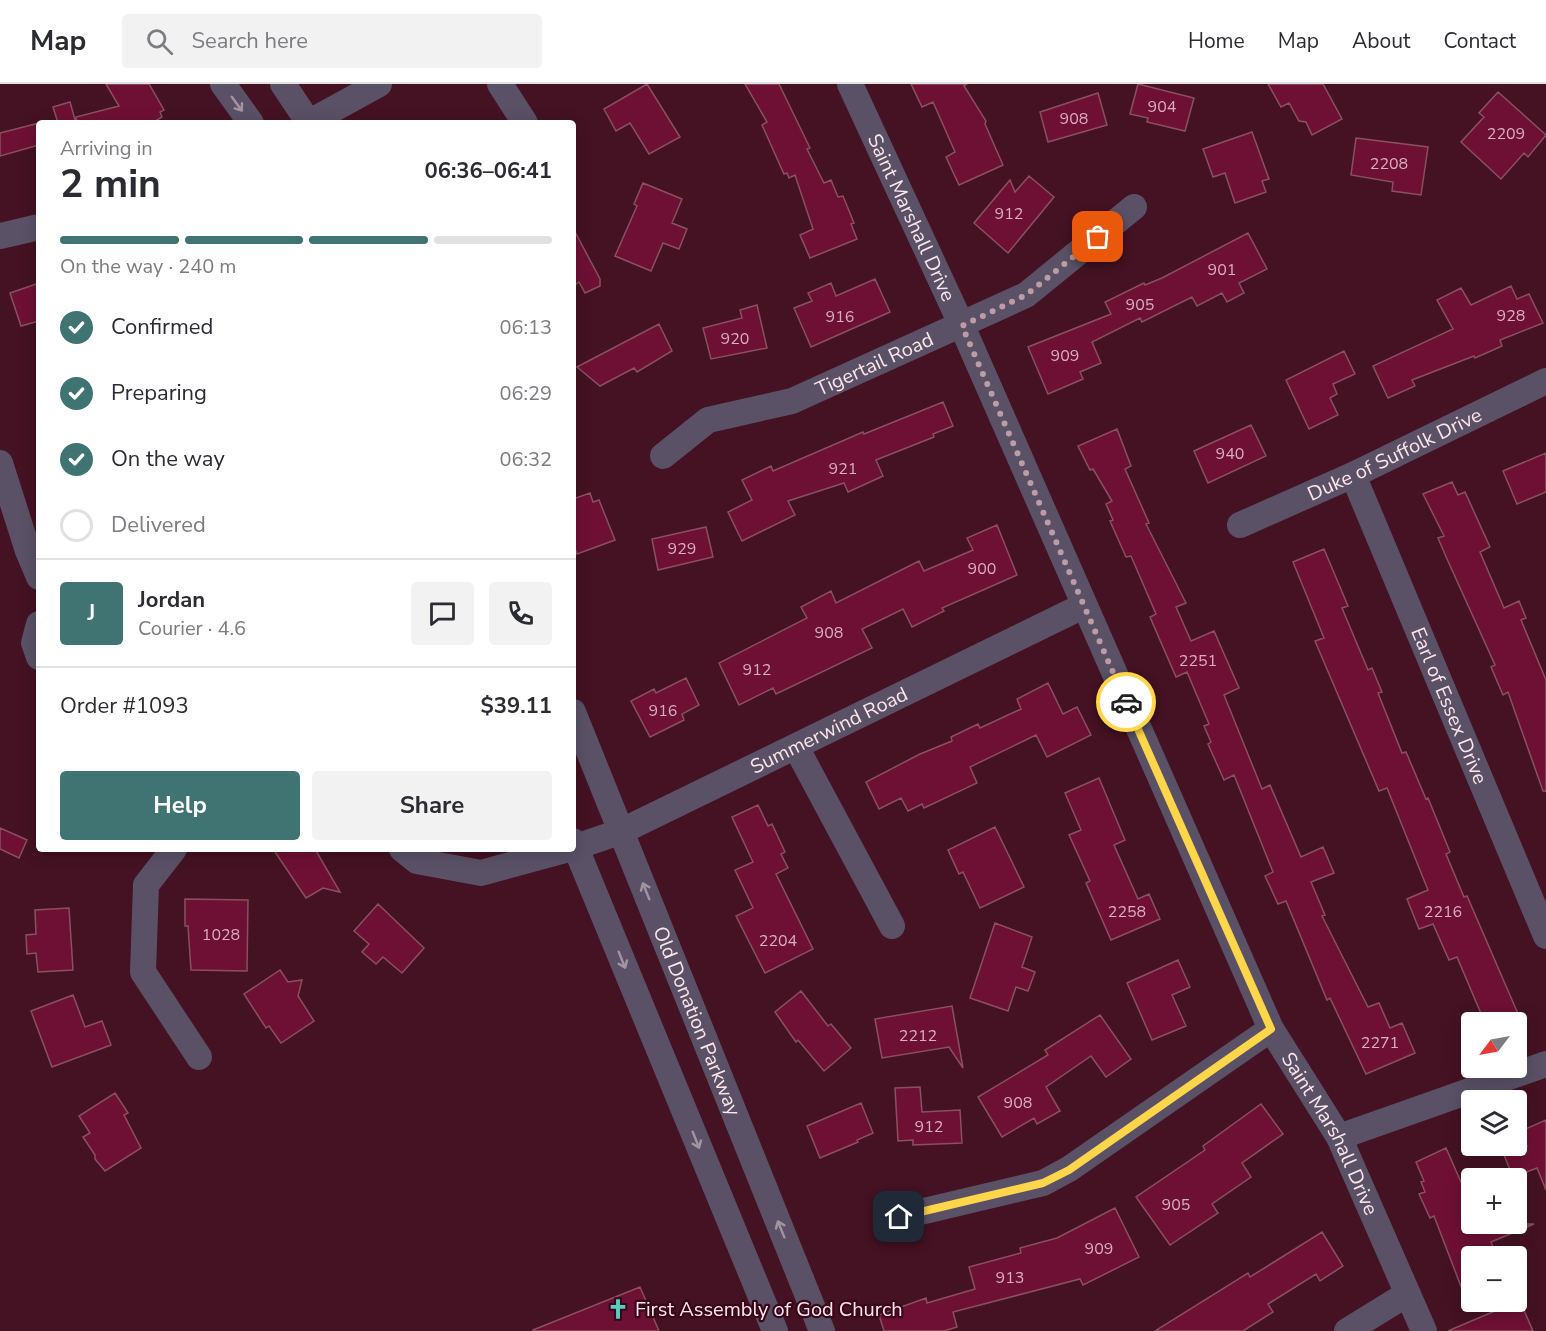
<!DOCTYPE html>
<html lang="en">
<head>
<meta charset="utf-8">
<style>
  body { margin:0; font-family:"Nunito Sans",sans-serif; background:#f2f2f3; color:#2b2b33; height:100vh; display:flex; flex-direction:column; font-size:22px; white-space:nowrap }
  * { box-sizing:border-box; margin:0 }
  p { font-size:20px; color:#7c7c81 }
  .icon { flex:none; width:33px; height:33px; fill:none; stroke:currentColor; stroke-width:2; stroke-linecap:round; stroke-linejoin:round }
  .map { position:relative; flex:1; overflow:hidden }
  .drawer { position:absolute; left:36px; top:36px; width:540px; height:732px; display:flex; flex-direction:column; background:#fff; border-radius:6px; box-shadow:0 3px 15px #0003 }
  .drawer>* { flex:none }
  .needle { width:39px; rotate:238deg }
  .buttons { position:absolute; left:1461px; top:928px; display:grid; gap:12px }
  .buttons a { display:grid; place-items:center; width:66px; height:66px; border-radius:6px; background:#fff; box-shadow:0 3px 15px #0003; font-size:30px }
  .pin { position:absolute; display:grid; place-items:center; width:51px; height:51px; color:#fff; margin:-26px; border-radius:12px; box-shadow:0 3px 9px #0006 }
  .courier { position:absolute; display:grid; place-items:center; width:60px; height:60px; margin:-30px; border:4px solid #ffd54a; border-radius:50%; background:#fff; color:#222; box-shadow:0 2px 8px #0007 }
  .overview em { font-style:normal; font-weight:700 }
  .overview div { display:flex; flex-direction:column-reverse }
  .overview { display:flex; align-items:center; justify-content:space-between; height:102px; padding:0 24px }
  h1 { font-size:39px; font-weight:700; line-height:45px }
  .bar { display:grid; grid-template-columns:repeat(4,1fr); gap:9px 6px; align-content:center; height:72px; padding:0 24px }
  .bar i { height:8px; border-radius:4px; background:#e1e1e2 }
  .bar .selected { background:#3f7472 }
  .bar p { grid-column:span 4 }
  .line { display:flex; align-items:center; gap:15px; padding:0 24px; border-top:2px solid #e1e1e2 }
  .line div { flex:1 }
  .round { display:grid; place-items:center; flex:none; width:63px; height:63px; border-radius:6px; background:#f2f2f3 }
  ol { padding:0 24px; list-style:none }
  li { display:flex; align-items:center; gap:18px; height:66px }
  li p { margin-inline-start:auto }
  li .icon { padding:6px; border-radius:50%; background:#3f7472; color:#fff; stroke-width:4 }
  li:last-child { color:#7c7c81 }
  li i { width:33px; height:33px; border:3px solid #e1e1e2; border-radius:50% }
  .cta { display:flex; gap:12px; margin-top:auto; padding:12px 24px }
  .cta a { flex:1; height:69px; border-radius:6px; background:#3f7472; color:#fff; font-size:24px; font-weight:700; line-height:69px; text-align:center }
  .cta a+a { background:#f2f2f3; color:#2b2b33 }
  header { display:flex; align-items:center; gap:36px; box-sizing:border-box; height:84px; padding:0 30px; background:#fff; border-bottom:2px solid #e1e1e2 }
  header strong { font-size:28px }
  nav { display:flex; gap:33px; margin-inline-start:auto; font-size:21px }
  .search { width:420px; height:54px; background:#f2f2f3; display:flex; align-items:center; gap:15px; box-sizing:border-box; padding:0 21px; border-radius:6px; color:#7c7c81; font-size:22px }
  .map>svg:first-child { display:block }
</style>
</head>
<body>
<header>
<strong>Map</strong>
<div class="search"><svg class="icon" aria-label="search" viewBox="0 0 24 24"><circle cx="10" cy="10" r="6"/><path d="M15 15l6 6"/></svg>Search here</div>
<nav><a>Home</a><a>Map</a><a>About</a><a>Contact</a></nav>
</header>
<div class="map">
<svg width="1546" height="1247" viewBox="0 0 1546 1247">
  <rect width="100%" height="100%" fill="#441222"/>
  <path fill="#6e1034" stroke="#8a505f" stroke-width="1.5" d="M106,0H149L164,26L160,28L162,33L152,39H77L76,33L119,22Z
    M647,0L680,53L649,70L630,39L616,47L604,25Z
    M745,0H779L810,64L807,65L824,99L831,96L838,113L843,112L854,139L851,140L857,155L810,174L800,151L813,145L795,91L789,94L787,89L784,90L762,41L767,38Z
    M911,0H967L964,2L986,37L985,40L1003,81L959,101L946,73L955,68L933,18L922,23Z
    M1138,0L1194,14L1185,47L1147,38L1148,34L1130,30Z
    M1268,0H1323L1342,35L1312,51L1306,38L1299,37L1289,19L1281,23Z
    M1498,8L1546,51L1528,73L1524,69L1501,95L1461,58L1484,33L1479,29Z
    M1098,9L1107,41L1048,58L1040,28Z
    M70,18L76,39H58L53,23Z
    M39,39V61L0,72V49Z
    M1252,48L1269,95L1262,97L1266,108L1235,119L1225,89L1213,93L1203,65Z
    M1356,54L1428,63L1421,111L1392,107L1393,98L1351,91Z
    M1029,92L1054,113L1008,169L974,139L1010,96L1015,108Z
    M643,99L682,115L672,139L687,145L679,165L663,159L651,187L615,172L637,122L634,120Z
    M573,144L600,195V202L585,209L579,198L573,202Z
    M1248,149L1267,185L1239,199L1244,209L1227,218L1222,209L1197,222L1192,213L1142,238L1140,234L1092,258L1101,279L1080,288L1083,295L1048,310L1028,263L1111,230L1105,218L1144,199L1145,201L1162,194Z
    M875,195L890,228L811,263L794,224L812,217L808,209L831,199L836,212Z
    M39,199V237L21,242L10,209Z
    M1511,202L1517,215L1529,210L1543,239L1500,256L1502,262L1475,274L1474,272L1412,296L1415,302L1388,314L1373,282L1453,245L1437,216L1461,204L1471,221Z
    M757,221L767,264L711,275L703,244L742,234L740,226Z
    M659,240L672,267L637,288L634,284L600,302L577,283Z
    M1344,267L1355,290L1333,300L1337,310L1330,314L1338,331L1309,345L1286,296Z
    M943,318L953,342L933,350L934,353L876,376L883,392L848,408L844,399L788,417L795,431L742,457L728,428L752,416L742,396L771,382L773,387L863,348L864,350Z
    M1251,341L1266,372L1208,399L1194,367Z
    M1117,345L1131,382L1125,385L1149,439L1146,440L1186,519L1176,523L1191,557L1214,547L1239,604L1224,611L1262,705L1270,701L1301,773L1323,763L1334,789L1311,798L1325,831L1322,832L1368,923L1379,919L1390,944L1402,939L1415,969L1366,990L1330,914L1327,916L1286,817L1278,820L1265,792L1273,788L1234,691L1224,696L1208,660L1211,658L1204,642L1209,640L1187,588L1176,593L1150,533L1156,530L1131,472L1126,473L1110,437L1113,436L1106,420L1112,417L1093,385L1090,386L1078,362Z
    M1546,369V408L1517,420L1503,387Z
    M1452,398L1458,411L1465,408L1490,463L1480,468L1504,524L1519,517L1526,534L1521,536L1546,596V707H1543L1508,608L1503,611L1491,583L1495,581L1447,475L1438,454L1444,452L1423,410Z
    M590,409L593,418L599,416L615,456L577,470L573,459V415Z
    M997,441L1017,491L942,524L944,527L912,543L903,525L862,545L872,564L776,610L773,604L739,621L719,579L807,534L801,523L831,507L836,519L919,477L924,487L973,466L967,454Z
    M706,443L713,473L658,486L652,455Z
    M1324,465L1348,522L1342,524L1368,586L1372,584L1382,608L1378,609L1402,669L1406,668L1426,715L1428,714L1450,768L1446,770L1464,813L1467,812L1519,932L1503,939H1485L1457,873L1449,876L1433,840L1419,845L1407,815L1428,806L1387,704L1379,707L1315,557L1324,554L1293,478Z
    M686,594L699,621L682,630L684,636L650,653L631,617L654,605L656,609Z
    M1048,599L1063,630L1077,623L1091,651L1047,673L1036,651L970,683L977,699L924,724L922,720L908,727L901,714L879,725L866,698L920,670L952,657L951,653L978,640L980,644L1021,625L1017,615Z
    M1099,694L1125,756L1114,761L1138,815L1149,810L1160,835L1111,856L1086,799L1090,797L1069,751L1081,746L1065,709Z
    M758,721L768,742L772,740L785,768L781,770L788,784L776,790L813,865L765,889L736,832L753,824L735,786L753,778L732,733Z
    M995,743L1024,803L980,824L963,788L959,790L948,766Z
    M0,744L27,756L19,774L0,765Z
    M273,765H315L340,808L323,804L306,814Z
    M185,815L248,816L247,887L191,886L188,842H185Z
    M378,820L424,864L402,889L383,873L376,880L362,868L369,860L354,847Z
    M69,824L73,886L38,888L36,869L27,870L26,851L36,850L35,826Z
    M995,839L1032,853L1022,883L1035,888L1028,907L1016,903L1008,927L970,914Z
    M1178,876L1190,903L1172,911L1186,942L1152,956L1127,899Z
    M280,886L288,898L302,896L298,912L314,937L281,959L269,942L266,944L244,910Z
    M801,907L828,942L831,940L851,964L824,987L798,956L796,958L775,928Z
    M73,911L85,943L102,937L111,961L52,983L31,927Z
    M952,922L963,984L949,963L882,974L875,935Z
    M1100,931L1131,975L1106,993L1091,972L1046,1003L1060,1027L1037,1040L1034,1034L1002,1053L978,1013L1048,971L1045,966Z
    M920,1003L922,1028L960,1026L962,1059L913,1061V1056L898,1057L895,1004Z
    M115,1009L128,1029L124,1031L141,1064L105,1087L95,1075V1071L83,1053L90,1049L79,1032Z
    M861,1019L873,1049L857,1056L858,1058L820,1074L807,1042Z
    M1261,1020L1283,1050L1242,1079L1251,1093L1212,1120L1218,1129L1170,1161L1136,1113L1205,1066L1203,1062Z
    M1546,1036V1106L1537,1084L1513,1093L1504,1071L1527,1062L1521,1047Z
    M1446,1064L1472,1123V1140H1534L1491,1158L1497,1173H1472L1470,1226L1434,1132L1430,1134L1419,1110L1425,1108L1421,1098L1424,1097L1416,1078Z
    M1115,1124L1139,1173L1083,1201L1080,1195L953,1228L957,1243L944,1247H884L879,1231L926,1214L927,1219L975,1205L969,1183L1021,1169L1020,1164L1057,1154Z
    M1322,1148L1343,1182L1320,1197L1316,1190L1268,1220L1273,1228L1243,1247H1155L1248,1189L1250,1193Z
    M640,1203L659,1247H533V1246Z
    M1519,1215L1533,1247H1448L1516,1218Z"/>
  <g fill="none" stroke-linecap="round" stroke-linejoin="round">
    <g stroke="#5a5166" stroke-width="26">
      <path d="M223,0L251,39"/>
      <path d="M283,0L309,39"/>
      <path d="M500,0L525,39"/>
      <path id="s1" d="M850,0L962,242L1271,945L1339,1053L1424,1247"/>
      <path d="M308,39L379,0"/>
      <path d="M0,152L39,143"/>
      <path id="s2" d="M663,372L708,336L792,317L1026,211L1134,123"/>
      <path d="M0,379L28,467L39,493"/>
      <path id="s3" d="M1353,391L1546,852"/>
      <path id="s4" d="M1240,441L1353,391L1546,297"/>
      <path d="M39,540L34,559L39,573"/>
      <path id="s5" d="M573,628L822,1247"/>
      <path d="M796,663L892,842"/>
      <path d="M573,757L775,1247"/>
      <path id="s6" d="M573,764L622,747L1083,522"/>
      <path d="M174,765L146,801L143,888L199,973"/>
      <path d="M402,765L417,777L481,789L569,765"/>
      <path d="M1339,1053L1546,980"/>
      <path d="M899,1133L1043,1099L1069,1085L1271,945"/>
      <path d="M1347,1247L1407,1210"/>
    </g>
  </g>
  <defs><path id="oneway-shaft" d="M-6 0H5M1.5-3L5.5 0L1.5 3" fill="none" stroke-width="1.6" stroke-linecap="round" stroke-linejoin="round" transform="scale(1.5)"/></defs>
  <g stroke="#a394a2">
    <use href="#oneway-shaft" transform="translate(237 20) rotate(54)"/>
    <use href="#oneway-shaft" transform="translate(646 807) rotate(-112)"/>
    <use href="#oneway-shaft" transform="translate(622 876) rotate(68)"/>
    <use href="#oneway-shaft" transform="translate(696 1056) rotate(68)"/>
    <use href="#oneway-shaft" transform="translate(781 1145) rotate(-112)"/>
  </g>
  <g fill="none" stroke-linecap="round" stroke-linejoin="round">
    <path stroke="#bc9ca5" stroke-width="6" stroke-dasharray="0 10.8" d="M1098,153L1026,211L962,242L1126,618"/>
    <path stroke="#ffd54a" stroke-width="8" d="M899,1133L1043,1099L1069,1086L1271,945L1126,618"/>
  </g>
  <defs>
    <g id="church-bare" transform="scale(1.62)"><path d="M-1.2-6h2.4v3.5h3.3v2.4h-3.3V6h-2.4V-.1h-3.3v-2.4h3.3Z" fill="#58cebf" stroke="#390719" stroke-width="2.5" paint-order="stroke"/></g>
  </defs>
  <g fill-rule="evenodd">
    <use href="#church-bare" x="618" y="1225"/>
  </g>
  <g text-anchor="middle" stroke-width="4.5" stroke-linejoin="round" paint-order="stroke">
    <g font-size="16" fill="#d8b0bd">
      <text x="1162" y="28">904</text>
      <text x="1074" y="40">908</text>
      <text x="1506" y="55">2209</text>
      <text x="1389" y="85">2208</text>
      <text x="1009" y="135">912</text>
      <text x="1222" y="191">901</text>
      <text x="1140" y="226">905</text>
      <text x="1511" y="237">928</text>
      <text x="840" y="238">916</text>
      <text x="735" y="260">920</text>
      <text x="1065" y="277">909</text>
      <text x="1230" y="375">940</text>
      <text x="843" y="390">921</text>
      <text x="682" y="470">929</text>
      <text x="982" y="490">900</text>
      <text x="829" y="554">908</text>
      <text x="1198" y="582">2251</text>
      <text x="757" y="591">912</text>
      <text x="663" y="632">916</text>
      <text x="1127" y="833">2258</text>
      <text x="1443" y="833">2216</text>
      <text x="221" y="856">1028</text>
      <text x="778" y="862">2204</text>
      <text x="918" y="957">2212</text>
      <text x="1380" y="964">2271</text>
      <text x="1018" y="1024">908</text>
      <text x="929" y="1048">912</text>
      <text x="1176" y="1126">905</text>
      <text x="1099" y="1170">909</text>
      <text x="1010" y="1199">913</text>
    </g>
    <g font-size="20" fill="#fce6eb" stroke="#390719">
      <text dy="7" stroke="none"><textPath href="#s1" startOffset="147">Saint Marshall Drive</textPath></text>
      <text dy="7" stroke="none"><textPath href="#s2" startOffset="234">Tigertail Road</textPath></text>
      <text dy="7" stroke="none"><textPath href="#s4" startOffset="170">Duke of Suffolk Drive</textPath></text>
      <text dy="7" stroke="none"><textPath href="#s3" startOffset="250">Earl of Essex Drive</textPath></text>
      <text dy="7" stroke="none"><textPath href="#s6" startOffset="282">Summerwind Road</textPath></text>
      <text dy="7" stroke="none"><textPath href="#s5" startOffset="333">Old Donation Parkway</textPath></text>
      <text dy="7" stroke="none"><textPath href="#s1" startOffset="1155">Saint Marshall Drive</textPath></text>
    </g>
    <g font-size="20" fill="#fce6eb" stroke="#390719" text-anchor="start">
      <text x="635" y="1232">First Assembly of God Church</text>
    </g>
  </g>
</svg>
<div class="buttons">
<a><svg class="needle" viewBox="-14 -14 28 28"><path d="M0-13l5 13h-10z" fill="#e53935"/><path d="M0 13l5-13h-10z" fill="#7c7c81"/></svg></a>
<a><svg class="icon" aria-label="layers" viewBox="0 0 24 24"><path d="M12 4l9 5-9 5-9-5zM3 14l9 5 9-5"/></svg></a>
<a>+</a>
<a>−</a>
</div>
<div class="pin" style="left:1098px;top:153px;background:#ea580c"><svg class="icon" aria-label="bag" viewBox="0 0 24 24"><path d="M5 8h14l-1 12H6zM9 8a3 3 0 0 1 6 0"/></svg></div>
<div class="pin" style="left:899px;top:1133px;background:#1f2937"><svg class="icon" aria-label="home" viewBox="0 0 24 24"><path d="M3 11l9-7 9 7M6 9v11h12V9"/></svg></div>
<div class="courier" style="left:1126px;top:618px"><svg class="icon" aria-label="car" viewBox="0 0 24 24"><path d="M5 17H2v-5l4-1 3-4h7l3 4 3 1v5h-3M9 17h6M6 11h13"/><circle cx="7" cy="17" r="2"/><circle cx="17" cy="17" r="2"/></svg></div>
<section class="drawer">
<div class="overview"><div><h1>2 min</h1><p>Arriving in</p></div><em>06:36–06:41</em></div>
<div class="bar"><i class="selected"></i><i class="selected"></i><i class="selected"></i><i></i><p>On the way · 240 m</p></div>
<ol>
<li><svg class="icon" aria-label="check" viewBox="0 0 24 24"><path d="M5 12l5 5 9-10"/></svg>Confirmed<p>06:13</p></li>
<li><svg class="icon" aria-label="check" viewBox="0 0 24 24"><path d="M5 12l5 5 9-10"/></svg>Preparing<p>06:29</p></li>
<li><svg class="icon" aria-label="check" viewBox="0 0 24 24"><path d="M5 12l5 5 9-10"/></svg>On the way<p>06:32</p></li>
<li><i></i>Delivered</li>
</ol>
<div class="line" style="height:108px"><b class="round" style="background:#3f7472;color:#fff">J</b><div><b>Jordan</b><p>Courier · 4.6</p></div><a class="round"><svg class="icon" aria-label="chat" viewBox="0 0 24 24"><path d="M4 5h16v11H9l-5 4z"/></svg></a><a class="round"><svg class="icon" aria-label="phone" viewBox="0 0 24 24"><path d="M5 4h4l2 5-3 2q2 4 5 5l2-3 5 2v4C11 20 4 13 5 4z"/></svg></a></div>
<div class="line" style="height:78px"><div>Order #1093</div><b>$39.11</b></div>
<div class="cta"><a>Help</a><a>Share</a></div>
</section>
</div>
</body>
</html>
